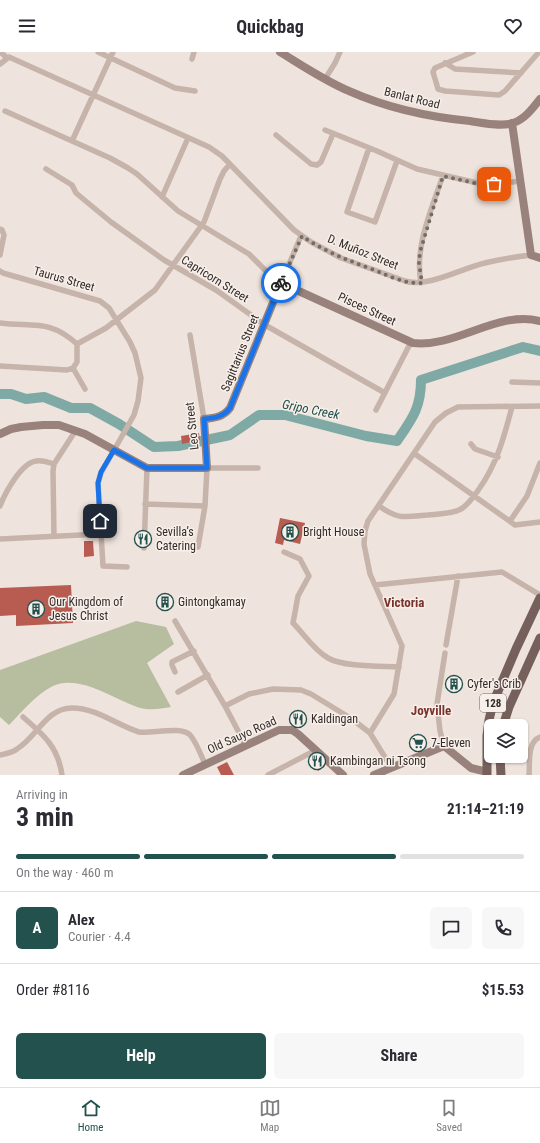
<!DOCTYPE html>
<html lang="en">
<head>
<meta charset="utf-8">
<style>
  body { margin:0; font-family:"Roboto Condensed",sans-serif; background:#f7f7f7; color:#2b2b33; height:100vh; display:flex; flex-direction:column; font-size:15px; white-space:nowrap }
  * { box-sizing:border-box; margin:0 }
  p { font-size:13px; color:#7c7c81 }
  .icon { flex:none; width:22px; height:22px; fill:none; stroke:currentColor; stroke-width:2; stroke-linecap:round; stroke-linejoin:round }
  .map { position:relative; height:723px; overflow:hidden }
  .drawer { display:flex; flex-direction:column; background:#fff; flex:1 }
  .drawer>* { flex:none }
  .fabs { position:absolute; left:484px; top:667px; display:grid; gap:8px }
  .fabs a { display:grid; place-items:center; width:44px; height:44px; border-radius:6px; background:#fff; box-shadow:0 1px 3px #0004; font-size:20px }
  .pin { position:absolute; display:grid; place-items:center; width:34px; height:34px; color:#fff; margin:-17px; border-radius:8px; box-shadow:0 2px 6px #0006 }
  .courier { position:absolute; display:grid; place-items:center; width:40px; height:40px; margin:-20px; border:3px solid #1a73e8; border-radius:50%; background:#fff; color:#222; box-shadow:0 1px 5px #0007 }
  .head em { font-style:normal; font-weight:700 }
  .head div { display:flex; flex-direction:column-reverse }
  .head { display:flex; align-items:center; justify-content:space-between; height:68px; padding:0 16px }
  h1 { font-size:26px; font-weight:700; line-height:30px }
  .bar { display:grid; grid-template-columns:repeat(4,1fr); gap:6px 4px; align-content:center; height:48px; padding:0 16px }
  .bar i { height:5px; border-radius:3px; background:#e1e1e2 }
  .bar .current { background:#23514e }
  .bar p { grid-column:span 4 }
  .line { display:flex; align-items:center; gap:10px; padding:0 16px; border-top:1px solid #e1e1e2 }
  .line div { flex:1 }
  .round { display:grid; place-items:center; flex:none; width:42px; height:42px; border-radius:6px; background:#f7f7f7 }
  .primary-button { display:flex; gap:8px; margin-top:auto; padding:8px 16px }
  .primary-button a { flex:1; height:46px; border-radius:6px; background:#23514e; color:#fff; font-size:16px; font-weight:700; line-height:46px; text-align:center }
  .primary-button a+a { background:#f7f7f7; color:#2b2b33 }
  header { display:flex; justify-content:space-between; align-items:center; height:52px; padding:0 16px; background:#fff; font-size:18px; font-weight:700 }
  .tab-bar { display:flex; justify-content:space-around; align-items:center; height:56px; border-top:1px solid #e1e1e2; background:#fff; font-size:11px; color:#7c7c81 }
  .tab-bar a { display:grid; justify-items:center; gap:2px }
  .tab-bar .current { color:#23514e }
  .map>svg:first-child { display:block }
</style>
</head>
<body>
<header><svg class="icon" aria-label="menu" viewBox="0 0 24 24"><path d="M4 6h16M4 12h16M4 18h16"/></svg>Quickbag<svg class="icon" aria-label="heart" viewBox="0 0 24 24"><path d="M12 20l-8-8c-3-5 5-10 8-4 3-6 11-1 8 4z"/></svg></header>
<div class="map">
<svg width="540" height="723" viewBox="0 0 540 723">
  <rect width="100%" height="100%" fill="#efe4dd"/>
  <path fill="#b7bd9f" d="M136,569L166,575L174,592L147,611L171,655C160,657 148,659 137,655C114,647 79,622 53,634C36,642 22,660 9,673L0,665V618Z"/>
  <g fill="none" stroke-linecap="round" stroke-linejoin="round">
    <path stroke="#7fa9a5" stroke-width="10" d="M0,342H11L26,347L44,345L71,356H90L119,372L154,395L178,394L230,383L259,363H285L366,384L397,389C412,367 421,356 421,328L523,295L540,299"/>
  </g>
  <path fill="#b85c52" d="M199,381L200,388L182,392L181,384Z
    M280,466L305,471L300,492L284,488L283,493L275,491Z
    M84,489H93L94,504L84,505Z
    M71,533L73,571L16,574V563L0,564V536Z
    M449,627L460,628L459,637L448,636Z
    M314,704L325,714L318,719L308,707Z
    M227,710L234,723H221L217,715Z"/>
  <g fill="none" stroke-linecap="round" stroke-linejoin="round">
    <path stroke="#c6b3aa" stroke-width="5.5" d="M0,0L5,4
      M98,0L175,36L195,39
      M473,0L435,16L433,20L438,37L445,39L499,43L505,39L539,0
      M192,7L194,0
      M445,11L455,17L521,21
      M0,12L9,5L209,95L222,104L294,178L311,190L341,206L405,229C428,236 462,216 485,211C500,207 515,205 531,203
      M325,27L335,11L340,0
      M5,59L110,106L128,116L137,122L178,159L249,202L268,221L281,231L301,184
      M325,78L377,99L417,117L486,133L521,129
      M276,83L311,112L317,113L321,110L333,82
      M72,89L113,0
      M369,96L347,160L375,170L397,109
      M46,117L72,133L76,141L111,170L164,208L216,238L265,273L385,341
      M162,145L188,86
      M0,177L2,178L4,183L0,203
      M0,219L3,221L100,249L109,256L130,290L135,301L141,326L138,349L134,363L101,421L98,431L103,514L127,515
      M421,231C414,194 432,157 443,123
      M0,271C33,275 50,267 77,292
      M190,283L204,367
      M77,292L106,276L155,238L204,170L220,127L224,119L230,112
      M0,314L67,318L73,316
      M73,316L77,310V292
      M73,316L85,337
      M512,330L540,331
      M376,358L411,290
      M471,392L475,397L498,405
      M415,402L515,473L540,470
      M145,452L205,454
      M0,454C5,441 21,411 36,409C42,408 48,410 54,412
      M379,454C399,468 404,465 428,463C437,462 452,462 461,457C468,453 474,444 479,437C497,412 504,385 512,355
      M510,469L527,444L540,411
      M54,484L53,419L54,412L76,378
      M0,487L101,482
      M198,495L205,454L207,416H258
      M144,496L147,416
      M284,500L300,507L309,524L298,544L293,571C304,582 314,598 328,606C343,615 381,614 399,615
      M375,533L502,520L540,543
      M175,569L225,654L246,694
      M446,593L458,524
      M175,620L172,613V610L194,599
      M178,640L208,623
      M225,654L249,642L273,637L301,638L311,642L352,667L370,681L391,715
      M23,665C44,683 58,695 62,723
      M370,681L394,642L402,594L370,522L364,492L365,479L368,469L435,370L446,361L458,355L540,354
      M444,694L440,679L437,652L445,601
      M0,703C6,702 12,701 17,697C37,685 46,656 72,656C97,656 116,673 139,680C152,682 183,673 191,684C197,692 201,703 205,712
      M268,723L316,698
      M529,723C530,711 527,690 540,685"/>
    <path stroke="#99827c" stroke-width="8" d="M280,0C303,14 325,29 349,39C387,56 429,65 470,69C483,71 501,75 513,71C525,67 533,56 540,47
      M512,71L531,203L540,206
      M0,382L11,377L21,375L43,373H59L85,382L147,416H207L204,367C215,366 223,365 230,356L281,231L413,291C456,296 497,258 540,269
      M183,723L279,678H292L298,682L343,723
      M374,723L444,694L471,716L487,720"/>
    <path stroke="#75605c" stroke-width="9" d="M503,674L509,655L540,586
      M500,704L501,723
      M487,723V684L489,668L493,651L516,597L540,546"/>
  </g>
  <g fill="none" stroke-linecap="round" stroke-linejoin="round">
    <path stroke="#756c68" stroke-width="4" stroke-dasharray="0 7.2" d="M281,231L302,184C325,200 350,209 377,219C391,225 406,232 422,231L419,211L420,200L443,124L479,132H494"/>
    <path stroke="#1a73e8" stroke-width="5" d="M100,469L98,431L101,420L114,398L147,416H207L204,367C215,366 223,365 230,356L281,231"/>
  </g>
  <defs>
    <g id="building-ring" transform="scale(0.9)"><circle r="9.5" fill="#f7efe9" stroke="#23514e" stroke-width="1.5"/><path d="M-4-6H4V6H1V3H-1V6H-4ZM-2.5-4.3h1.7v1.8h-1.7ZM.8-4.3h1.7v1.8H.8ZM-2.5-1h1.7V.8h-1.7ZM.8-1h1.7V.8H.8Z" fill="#23514e"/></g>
    <g id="restaurant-ring" transform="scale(0.9)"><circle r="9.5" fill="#f7efe9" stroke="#23514e" stroke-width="1.5"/><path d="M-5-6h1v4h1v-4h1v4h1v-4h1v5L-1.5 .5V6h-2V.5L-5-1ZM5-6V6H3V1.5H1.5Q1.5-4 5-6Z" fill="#23514e"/></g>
    <g id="supermarket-ring" transform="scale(0.9)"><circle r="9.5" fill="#f7efe9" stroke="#23514e" stroke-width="1.5"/><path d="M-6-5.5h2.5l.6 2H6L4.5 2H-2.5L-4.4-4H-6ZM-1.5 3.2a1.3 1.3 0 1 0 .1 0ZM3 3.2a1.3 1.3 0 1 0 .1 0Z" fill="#23514e"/></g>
  </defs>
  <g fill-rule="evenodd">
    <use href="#building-ring" x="290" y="480"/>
    <use href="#restaurant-ring" x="143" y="487"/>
    <use href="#building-ring" x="165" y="550"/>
    <use href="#building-ring" x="36" y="557"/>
    <use href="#building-ring" x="454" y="632"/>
    <use href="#restaurant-ring" x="298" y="667"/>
    <use href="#supermarket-ring" x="418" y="691"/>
    <use href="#restaurant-ring" x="317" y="709"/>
  </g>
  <g text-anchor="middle" stroke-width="3" stroke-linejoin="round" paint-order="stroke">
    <rect fill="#f7efe9" stroke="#6e6663" stroke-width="1" x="480" y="642" width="26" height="18" rx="3"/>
    <g font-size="11" font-weight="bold" fill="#342b29">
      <text x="493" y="655">128</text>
    </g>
    <g font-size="12" fill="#342b29" stroke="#f7efe9">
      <text transform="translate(412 46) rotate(14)" y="4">Banlat Road</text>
      <text transform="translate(363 200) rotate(22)" y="4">D. Muñoz Street</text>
      <text transform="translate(64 227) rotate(16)" y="4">Taurus Street</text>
      <text transform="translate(215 227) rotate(32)" y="4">Capricorn Street</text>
      <text transform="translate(367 257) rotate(25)" y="4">Pisces Street</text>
      <text transform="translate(240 301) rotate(-68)" y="4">Sagittarius Street</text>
      <text transform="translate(192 374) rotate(-96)" y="4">Leo Street</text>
      <text transform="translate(242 683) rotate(-24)" y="4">Old Sauyo Road</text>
    </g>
    <g font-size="12" fill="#342b29" stroke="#f7efe9" text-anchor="start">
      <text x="156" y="484">Sevilla’s<tspan x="156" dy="14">Catering</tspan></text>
      <text x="303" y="484">Bright House</text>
      <text x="49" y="554">Our Kingdom of<tspan x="49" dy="14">Jesus Christ</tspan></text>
      <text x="178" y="554">Gintongkamay</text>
      <text x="467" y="636">Cyfer's Crib</text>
      <text x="311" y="671">Kaldingan</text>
      <text x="431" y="695">7-Eleven</text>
      <text x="330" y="713">Kambingan ni Tsong</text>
    </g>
    <g font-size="13" font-style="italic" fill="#23514e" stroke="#f7efe9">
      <text transform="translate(311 357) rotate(11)" y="5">Gripo Creek</text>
    </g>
    <g font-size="13" font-weight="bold" fill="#7a332b" stroke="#f7efe9">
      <text x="404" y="555">Victoria</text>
      <text x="431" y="663">Joyville</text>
    </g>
  </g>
</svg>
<div class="fabs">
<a><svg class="icon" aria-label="layers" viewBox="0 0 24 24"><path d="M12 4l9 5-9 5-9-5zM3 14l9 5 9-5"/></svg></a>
</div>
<div class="pin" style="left:494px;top:132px;background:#ea580c"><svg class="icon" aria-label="bag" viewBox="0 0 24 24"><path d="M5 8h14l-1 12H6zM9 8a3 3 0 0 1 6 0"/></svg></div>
<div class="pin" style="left:100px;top:469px;background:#1f2937"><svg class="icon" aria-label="home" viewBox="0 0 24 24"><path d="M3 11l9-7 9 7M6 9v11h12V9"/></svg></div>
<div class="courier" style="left:281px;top:231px"><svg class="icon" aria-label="bike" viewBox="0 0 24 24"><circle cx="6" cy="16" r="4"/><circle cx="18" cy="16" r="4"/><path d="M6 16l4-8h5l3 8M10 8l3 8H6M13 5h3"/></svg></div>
</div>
<section class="drawer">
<div class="head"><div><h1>3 min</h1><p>Arriving in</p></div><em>21:14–21:19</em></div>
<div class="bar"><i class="current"></i><i class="current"></i><i class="current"></i><i></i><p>On the way · 460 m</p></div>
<div class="line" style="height:72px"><b class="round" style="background:#23514e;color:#fff">A</b><div><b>Alex</b><p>Courier · 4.4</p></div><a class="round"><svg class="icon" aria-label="chat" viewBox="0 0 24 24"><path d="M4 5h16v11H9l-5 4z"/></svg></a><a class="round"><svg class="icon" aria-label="phone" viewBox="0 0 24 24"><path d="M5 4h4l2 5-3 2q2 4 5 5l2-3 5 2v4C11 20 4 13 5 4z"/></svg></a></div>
<div class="line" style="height:52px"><div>Order #8116</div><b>$15.53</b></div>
<div class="primary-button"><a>Help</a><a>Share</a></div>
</section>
<nav class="tab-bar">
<a class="current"><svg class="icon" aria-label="home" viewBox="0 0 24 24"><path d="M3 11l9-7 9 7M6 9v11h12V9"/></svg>Home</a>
<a><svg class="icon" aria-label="map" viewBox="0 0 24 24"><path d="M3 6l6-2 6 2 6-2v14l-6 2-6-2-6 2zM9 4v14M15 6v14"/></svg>Map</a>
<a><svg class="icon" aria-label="saved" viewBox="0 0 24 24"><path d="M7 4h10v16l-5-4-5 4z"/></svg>Saved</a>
</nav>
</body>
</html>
